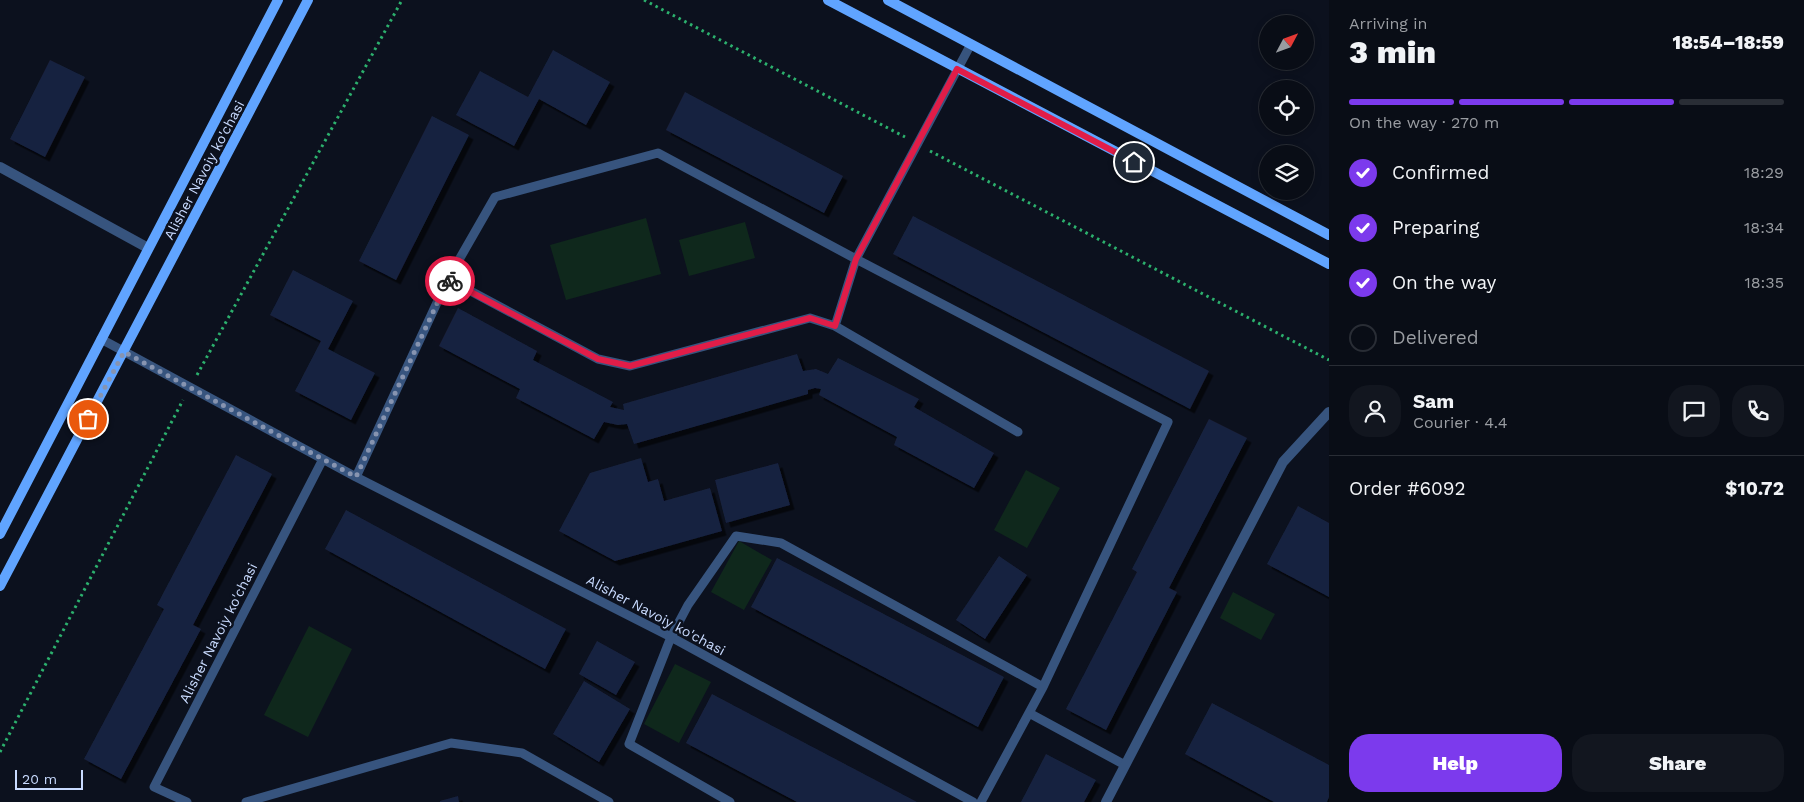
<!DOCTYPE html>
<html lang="en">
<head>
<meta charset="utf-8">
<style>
  body { margin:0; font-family:"Work Sans",sans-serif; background:#12161f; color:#f1f3f6; height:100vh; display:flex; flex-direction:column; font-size:19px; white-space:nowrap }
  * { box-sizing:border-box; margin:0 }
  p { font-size:16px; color:#999ca1 }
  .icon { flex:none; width:28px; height:28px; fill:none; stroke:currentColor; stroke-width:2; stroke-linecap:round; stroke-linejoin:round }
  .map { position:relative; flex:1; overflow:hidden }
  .details { display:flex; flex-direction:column; background:#090d16; width:475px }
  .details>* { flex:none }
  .needle { width:32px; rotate:49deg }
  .controls { position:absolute; left:1259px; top:15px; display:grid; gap:10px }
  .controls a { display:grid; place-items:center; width:55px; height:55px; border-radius:50%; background:#090d16; box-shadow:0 2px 8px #0003,0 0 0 1px #292d35; font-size:25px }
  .scale { position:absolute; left:15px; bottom:12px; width:68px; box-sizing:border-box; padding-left:5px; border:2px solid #c9dbff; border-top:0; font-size:14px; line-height:18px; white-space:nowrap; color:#c9dbff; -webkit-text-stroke:4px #0c111e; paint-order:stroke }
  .pin { position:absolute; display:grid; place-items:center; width:42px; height:42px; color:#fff; margin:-21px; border:2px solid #fff; border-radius:50%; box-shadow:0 1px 5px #0007 }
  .courier { position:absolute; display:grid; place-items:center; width:50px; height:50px; margin:-25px; border:4px solid #e11d48; border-radius:50%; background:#fff; color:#222; box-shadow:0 1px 6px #0007 }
  .summary em { font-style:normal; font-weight:800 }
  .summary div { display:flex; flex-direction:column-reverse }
  .summary { display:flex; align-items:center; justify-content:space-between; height:85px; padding:0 20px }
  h1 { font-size:32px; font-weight:800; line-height:38px }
  .bar { display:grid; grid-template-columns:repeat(4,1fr); gap:8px 5px; align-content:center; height:60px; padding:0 20px }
  .bar i { height:6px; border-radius:4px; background:#292d35 }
  .bar .current { background:#7c3aed }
  .bar p { grid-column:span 4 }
  .line { display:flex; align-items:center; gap:12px; padding:0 20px; border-top:1px solid #292d35 }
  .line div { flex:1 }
  .round { display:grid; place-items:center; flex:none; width:52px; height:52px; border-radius:20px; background:#12161f }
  ol { padding:0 20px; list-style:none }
  li { display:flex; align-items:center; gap:15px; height:55px }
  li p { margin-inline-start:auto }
  li .icon { padding:5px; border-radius:50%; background:#7c3aed; color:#fff; stroke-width:4 }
  li:last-child { color:#999ca1 }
  li i { width:28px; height:28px; border:2px solid #292d35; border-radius:50% }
  .action { display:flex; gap:10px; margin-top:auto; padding:10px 20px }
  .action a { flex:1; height:58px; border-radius:20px; background:#7c3aed; color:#fff; font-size:20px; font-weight:800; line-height:58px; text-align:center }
  .action a+a { background:#12161f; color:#f1f3f6 }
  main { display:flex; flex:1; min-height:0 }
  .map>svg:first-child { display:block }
</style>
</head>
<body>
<main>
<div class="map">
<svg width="1329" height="802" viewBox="0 0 1329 802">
  <defs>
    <filter id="shadow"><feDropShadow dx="4.5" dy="4.5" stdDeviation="0" flood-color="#0009"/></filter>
  </defs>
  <rect width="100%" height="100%" fill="#0c111e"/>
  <path fill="#0f281c" d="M646,218L661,274L566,300L550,245Z
    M745,222L755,258L689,276L679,240Z
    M1026,470L1060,488L1027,548L994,530Z
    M739,541L772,560L744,610L711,592Z
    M1233,592L1275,614L1261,640L1220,618Z
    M309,626L352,649L308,737L264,715Z
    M675,664L711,682L679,743L644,724Z"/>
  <path fill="#18223f" filter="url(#shadow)" d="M553,50L610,82L586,125L539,99L514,146L456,115L480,71L528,97Z
    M50,60L85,77L45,157L10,139Z
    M685,92L843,176L824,213L666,130Z
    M432,116L469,135L396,280L359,261Z
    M913,216L1209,371L1190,409L893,254Z
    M293,270L353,301L328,349L375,373L351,420L295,391L321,341L270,315Z
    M458,308L537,351L533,360L613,402L610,407L624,410L623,404L797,354L803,371L816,369L828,374L838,358L919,399L914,407L994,453L974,488L894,445L897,437L819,395L821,389L815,388L808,390V394L634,444L627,424L618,425L604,422L594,439L516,398L520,389L439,346Z
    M1209,419L1247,438L1169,588L1177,592L1106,730L1066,709L1137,572L1132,569Z
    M236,455L272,474L193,625L201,629L121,779L84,759L164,609L157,605Z
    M641,458L648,482L658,479L664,501L710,488L722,531L615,561L559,531L590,473Z
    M778,463L790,505L726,523L715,480Z
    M1298,506L1329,523V597L1267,564Z
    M346,510L566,629L545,669L325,549Z
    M999,556L1027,575L985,639L956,620Z
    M777,558L1004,677L978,727L751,607Z
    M597,641L635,662L616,695L579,674Z
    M584,681L630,709L599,762L553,734Z
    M712,694L917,802H797L686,743Z
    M1212,703L1329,765V797L1327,802H1274L1185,754Z
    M1046,754L1096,780L1084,802H1021Z
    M458,796L459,802H440V801Z"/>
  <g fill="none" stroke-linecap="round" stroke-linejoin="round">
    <path stroke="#2cb06d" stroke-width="3" stroke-dasharray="2.5 4" stroke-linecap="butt" d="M644,0L905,137
      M930,151L1329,360
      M197,375L402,0
      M0,752L183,400"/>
    <path stroke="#37547e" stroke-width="9" d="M835,326L856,259L971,44
      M101,339L356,477L671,637L973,802
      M356,477L448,279
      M1029,713L1125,765
      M187,802L154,787L323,459
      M246,802L451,743L522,753L609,802
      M730,802L629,744L671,637L688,605L736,536L781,543L1043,687
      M981,802L1043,687L1168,422L856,259L658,153L495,197L448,279L598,359L630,366L810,318L835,326L1018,432"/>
    <path stroke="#37547e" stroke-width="10" d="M0,167L148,248
      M1106,802L1283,462L1329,412"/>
    <path stroke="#60a4ff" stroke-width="10" d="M828,0L1329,264
      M888,0L1329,235
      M0,534L278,0
      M0,586L308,0"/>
  </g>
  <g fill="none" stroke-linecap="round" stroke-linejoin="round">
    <path stroke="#8794b0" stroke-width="5" stroke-dasharray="0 9" d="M88,419L124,352L356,477L448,280L450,281"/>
    <path stroke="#e11d48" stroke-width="6" d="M450,281L598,359L630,366L810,318L835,326L856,259L957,69L1134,162"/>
  </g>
  <g text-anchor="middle" stroke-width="5" stroke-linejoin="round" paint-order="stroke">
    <g font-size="14" fill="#c9dbff" stroke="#0c111e">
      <text transform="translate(204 170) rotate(-62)" y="5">Alisher Navoiy ko'chasi</text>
      <text transform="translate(656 615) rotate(28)" y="5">Alisher Navoiy ko'chasi</text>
      <text transform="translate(218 633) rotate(-63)" y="5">Alisher Navoiy ko'chasi</text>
    </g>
  </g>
</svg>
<div class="controls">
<a><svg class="needle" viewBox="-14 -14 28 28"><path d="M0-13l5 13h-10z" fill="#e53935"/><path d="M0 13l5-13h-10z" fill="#999ca1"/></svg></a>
<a><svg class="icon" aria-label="locate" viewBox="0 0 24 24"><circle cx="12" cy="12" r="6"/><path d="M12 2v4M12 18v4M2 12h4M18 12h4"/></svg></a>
<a><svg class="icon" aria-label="layers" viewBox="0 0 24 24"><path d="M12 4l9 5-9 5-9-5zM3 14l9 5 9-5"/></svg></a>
</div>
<div class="scale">20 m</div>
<div class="pin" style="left:88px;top:419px;background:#ea580c"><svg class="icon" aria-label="bag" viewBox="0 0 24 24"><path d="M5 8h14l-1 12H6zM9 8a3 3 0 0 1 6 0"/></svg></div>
<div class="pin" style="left:1134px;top:162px;background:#1f2937"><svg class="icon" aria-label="home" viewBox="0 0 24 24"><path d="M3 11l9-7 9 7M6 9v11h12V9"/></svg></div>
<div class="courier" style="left:450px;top:281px"><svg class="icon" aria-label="bike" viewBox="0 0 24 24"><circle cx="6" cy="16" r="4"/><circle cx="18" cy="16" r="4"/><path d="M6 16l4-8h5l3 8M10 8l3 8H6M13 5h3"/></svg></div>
</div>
<section class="details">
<div class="summary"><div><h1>3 min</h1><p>Arriving in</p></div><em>18:54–18:59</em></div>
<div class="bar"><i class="current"></i><i class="current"></i><i class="current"></i><i></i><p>On the way · 270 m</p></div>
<ol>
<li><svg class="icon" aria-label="check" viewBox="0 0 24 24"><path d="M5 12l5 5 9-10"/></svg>Confirmed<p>18:29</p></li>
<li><svg class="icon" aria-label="check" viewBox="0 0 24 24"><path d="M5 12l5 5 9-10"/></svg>Preparing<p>18:34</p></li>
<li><svg class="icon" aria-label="check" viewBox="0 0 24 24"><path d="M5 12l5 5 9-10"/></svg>On the way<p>18:35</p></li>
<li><i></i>Delivered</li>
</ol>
<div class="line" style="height:90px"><a class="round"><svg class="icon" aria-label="person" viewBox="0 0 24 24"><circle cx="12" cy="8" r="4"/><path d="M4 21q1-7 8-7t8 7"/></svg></a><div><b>Sam</b><p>Courier · 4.4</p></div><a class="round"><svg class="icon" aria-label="chat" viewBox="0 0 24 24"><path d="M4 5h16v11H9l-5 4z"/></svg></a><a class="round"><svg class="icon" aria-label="phone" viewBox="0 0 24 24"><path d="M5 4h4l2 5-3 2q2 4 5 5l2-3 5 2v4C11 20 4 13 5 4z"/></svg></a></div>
<div class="line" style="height:65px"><div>Order #6092</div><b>$10.72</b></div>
<div class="action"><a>Help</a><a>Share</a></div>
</section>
</main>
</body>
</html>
